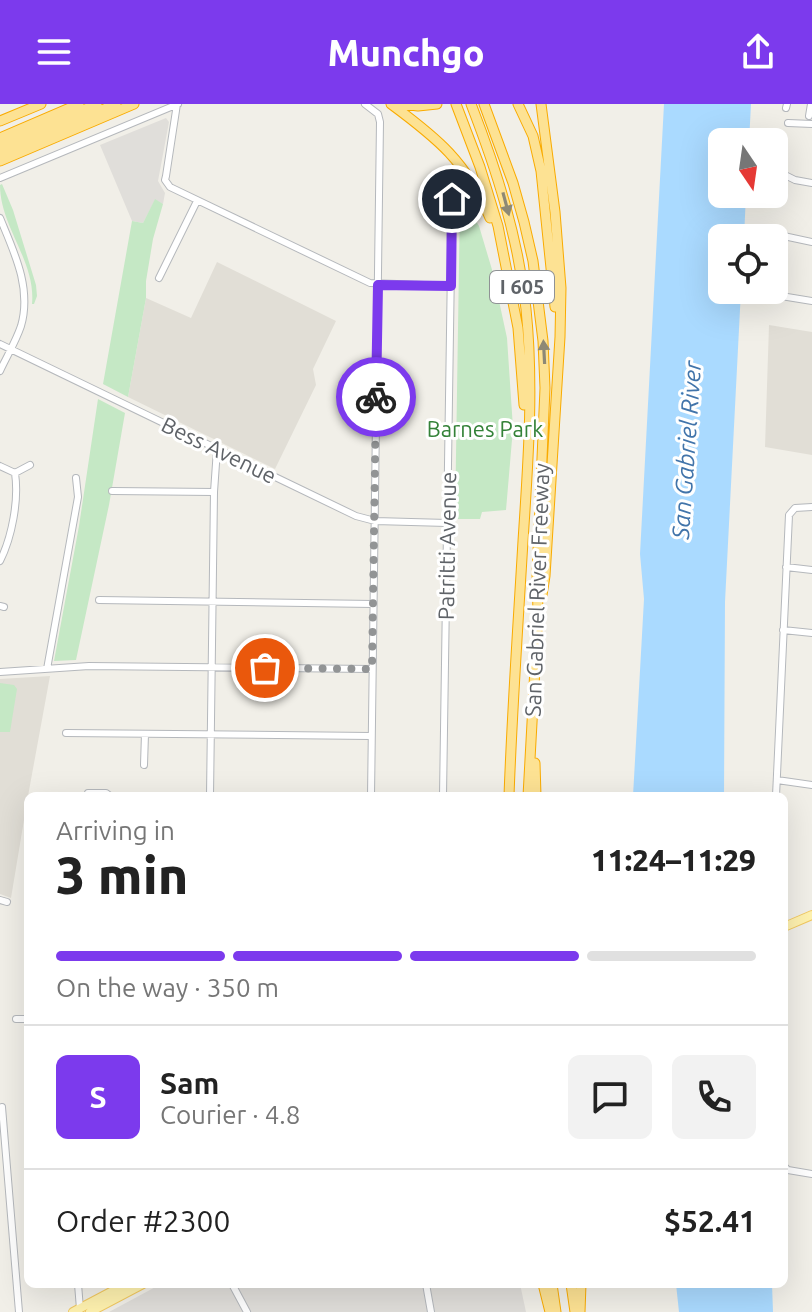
<!DOCTYPE html>
<html lang="en">
<head>
<meta charset="utf-8">
<style>
  body { margin:0; font-family:Ubuntu,sans-serif; background:#f2f2f2; color:#222; height:100vh; display:flex; flex-direction:column; font-size:30px; white-space:nowrap }
  * { box-sizing:border-box; margin:0 }
  p { font-size:26px; color:#767676 }
  .icon { flex:none; width:44px; height:44px; fill:none; stroke:currentColor; stroke-width:2; stroke-linecap:round; stroke-linejoin:round }
  .map { position:relative; flex:1; overflow:hidden }
  .side { position:absolute; left:24px; top:688px; width:764px; height:496px; display:flex; flex-direction:column; background:#fff; border-radius:12px; box-shadow:0 8px 32px #0002 }
  .side>* { flex:none }
  .needle { width:52px; rotate:167deg }
  .fabs { position:absolute; left:708px; top:24px; display:grid; gap:16px }
  .fabs a { display:grid; place-items:center; width:80px; height:80px; border-radius:12px; background:#fff; box-shadow:0 8px 32px #0002; font-size:40px }
  .pin { position:absolute; display:grid; place-items:center; width:68px; height:68px; color:#fff; margin:-34px; border:4px solid #fff; border-radius:50%; box-shadow:0 2px 8px #0007 }
  .courier { position:absolute; display:grid; place-items:center; width:80px; height:80px; margin:-40px; border:6px solid #7c3aed; border-radius:50%; background:#fff; color:#222; box-shadow:0 2px 10px #0007 }
  .summary em { font-style:normal; font-weight:800 }
  .summary div { display:flex; flex-direction:column-reverse }
  .summary { display:flex; align-items:center; justify-content:space-between; height:136px; padding:0 32px }
  h1 { font-size:52px; font-weight:800; line-height:60px }
  .bar { display:grid; grid-template-columns:repeat(4,1fr); gap:12px 8px; align-content:center; height:96px; padding:0 32px }
  .bar i { height:10px; border-radius:6px; background:#e0e0e0 }
  .bar .current { background:#7c3aed }
  .bar p { grid-column:span 4 }
  .line { display:flex; align-items:center; gap:20px; padding:0 32px; border-top:2px solid #e0e0e0 }
  .line div { flex:1 }
  .round { display:grid; place-items:center; flex:none; width:84px; height:84px; border-radius:12px; background:#f2f2f2 }
  header { display:flex; justify-content:space-between; align-items:center; height:104px; padding:0 32px; background:#7c3aed; color:#fff; font-size:36px; font-weight:800 }
  .map>svg:first-child { display:block }
</style>
</head>
<body>
<header><svg class="icon" aria-label="menu" viewBox="0 0 24 24"><path d="M4 6h16M4 12h16M4 18h16"/></svg>Munchgo<svg class="icon" aria-label="share" viewBox="0 0 24 24"><path d="M12 15V3M7 8l5-5 5 5M5 13v7h14v-7"/></svg></header>
<div class="map">
<svg width="812" height="1208" viewBox="0 0 812 1208">
  <rect width="100%" height="100%" fill="#f1efe8"/>
  <path fill="#e0deda" d="M166,14L169,18L158,77L165,89L163,100L155,96L143,119L132,117L100,41Z
    M161,1180H520L526,1208H109Z"/>
  <path fill="#e1ded6" d="M217,158L336,217L313,265L316,281L275,365L128,293L146,194L191,214Z
    M769,221L812,228V351L765,343Z
    M50,572L28,692L11,794L0,790V575Z"/>
  <path fill="#c5e8c5" d="M2,80L13,106L36,181L37,192L34,200H32C36,157 0,123 0,81Z
    M155,95L163,100L153,135L146,177V194L128,293L103,280L132,117L143,119Z
    M460,97H463L479,122L493,169L507,234L513,324L506,406L482,408L480,415H455Z
    M98,295L125,309L109,401L76,556L54,557L79,422Z
    M0,579L14,581L17,585L10,628H0Z"/>
  <path fill="#aadaff" d="M664,0H751L749,38H722V90H746L744,134H722V186H741L725,498L724,692H633L644,495L640,450Z
    M676,1180H772L773,1208H679Z"/>
  <g fill="none" stroke-linecap="round" stroke-linejoin="round">
    <g stroke="#b5b8bc" stroke-width="8">
      <path id="minor" d="M177,0L166,72L165,76L170,83L370,179L451,182
        M365,0L378,10L380,18L371,692
        M786,4L787,0
        M809,12L811,0
        M788,19L812,20
        M785,71L795,76L812,79
        M0,74L178,0
        M0,114C14,148 32,184 21,222C16,237 7,252 0,267
        M812,138L779,131L775,191L812,197
        M159,174L197,97
        M0,240L356,412L375,417L447,419
        M0,362L15,369
        M112,387L214,388
        M0,457C12,433 19,396 15,369L30,361
        M786,463L812,466
        M99,496L373,500
        M0,502L4,503
        M783,526L812,529
        M47,565L78,393L76,374
        M0,568L89,562L372,565
        M66,629L371,632
        M144,661L145,630
        M777,676L812,681
        M88,689H106L110,692
        M210,692L214,388L217,345
        M443,692L452,95
        M776,692L789,411L795,404L812,403
        M0,796L7,798
        M16,915H28
        M2,1003L19,1208
        M784,1062L788,1066L812,1070
        M78,1180L80,1205
        M232,1180L247,1208
        M426,1180L431,1208"/>
    </g>
    <g stroke="#f2c960" stroke-width="10">
      <path id="major" d="M784,823L812,811
        M73,1208L126,1180
        M90,1208L143,1180"/>
    </g>
    <g stroke="#f9ab00" stroke-width="11">
      <path id="highway" d="M391,0C437,34 467,58 490,114
        M401,0L418,2L437,0
        M456,0L480,63L498,122L518,224L524,301
        M471,0C497,67 518,133 526,205C534,282 528,360 523,437C518,522 512,607 509,692
        M484,0L513,79L524,118L533,157L543,237L545,284L537,471L538,509L528,692
        M518,0L533,32L541,67L555,203
        M541,0L555,108L561,184L560,233L545,472L542,491
        M0,17L41,0
        M0,34L79,0
        M0,42L97,0
        M0,49L116,0
        M0,57L134,0
        M535,659L536,692
        M543,1180L550,1208
        M552,1180L556,1208
        M571,1180L575,1208
        M580,1208L581,1180"/>
    </g>
    <use href="#minor" stroke="#fff" stroke-width="6"/>
    <use href="#major" stroke="#fff2af" stroke-width="8"/>
    <use href="#highway" stroke="#fde293" stroke-width="9"/>
  </g>
  <defs><path id="oneway-solid" d="M-6-.8H1V-3.2L6.5 0L1 3.2V.8H-6Z" transform="scale(2)"/></defs>
  <g fill="#8e8975">
    <use href="#oneway-solid" transform="translate(506 100) rotate(75)"/>
    <use href="#oneway-solid" transform="translate(544 248) rotate(-93)"/>
  </g>
  <g fill="none" stroke-linecap="round" stroke-linejoin="round">
    <path stroke="#929495" stroke-width="8" stroke-dasharray="0 14.4" d="M265,564L372,565L376,293"/>
    <path stroke="#7c3aed" stroke-width="10" d="M376,293L378,181L451,182L452,95"/>
  </g>
  <g text-anchor="middle" stroke-width="6" stroke-linejoin="round" paint-order="stroke">
    <rect fill="#fff" stroke="#8f9295" stroke-width="2" x="490" y="167" width="64" height="32" rx="6"/>
    <g font-size="20" font-weight="bold" fill="#5f6368">
      <text x="522" y="190">I 605</text>
    </g>
    <g font-size="22" fill="#348238" stroke="#fff">
      <text x="485" y="333">Barnes Park</text>
    </g>
    <g font-size="22" fill="#5f6368" stroke="#fff">
      <text transform="translate(219 346) rotate(26)" y="8">Bess Avenue</text>
      <text transform="translate(447 442) rotate(-89)" y="8">Patritti Avenue</text>
      <text transform="translate(537 486) rotate(-88)" y="8">San Gabriel River Freeway</text>
    </g>
    <g font-size="24" font-style="italic" fill="#4174aa" stroke="#fff">
      <text transform="translate(687 346) rotate(-86)" y="8">San Gabriel River</text>
    </g>
  </g>
</svg>
<div class="fabs">
<a><svg class="needle" viewBox="-14 -14 28 28"><path d="M0-13l5 13h-10z" fill="#e53935"/><path d="M0 13l5-13h-10z" fill="#767676"/></svg></a>
<a><svg class="icon" aria-label="locate" viewBox="0 0 24 24"><circle cx="12" cy="12" r="6"/><path d="M12 2v4M12 18v4M2 12h4M18 12h4"/></svg></a>
</div>
<div class="pin" style="left:265px;top:564px;background:#ea580c"><svg class="icon" aria-label="bag" viewBox="0 0 24 24"><path d="M5 8h14l-1 12H6zM9 8a3 3 0 0 1 6 0"/></svg></div>
<div class="pin" style="left:452px;top:95px;background:#1f2937"><svg class="icon" aria-label="home" viewBox="0 0 24 24"><path d="M3 11l9-7 9 7M6 9v11h12V9"/></svg></div>
<div class="courier" style="left:376px;top:293px"><svg class="icon" aria-label="bike" viewBox="0 0 24 24"><circle cx="6" cy="16" r="4"/><circle cx="18" cy="16" r="4"/><path d="M6 16l4-8h5l3 8M10 8l3 8H6M13 5h3"/></svg></div>
<section class="side">
<div class="summary"><div><h1>3 min</h1><p>Arriving in</p></div><em>11:24–11:29</em></div>
<div class="bar"><i class="current"></i><i class="current"></i><i class="current"></i><i></i><p>On the way · 350 m</p></div>
<div class="line" style="height:144px"><b class="round" style="background:#7c3aed;color:#fff">S</b><div><b>Sam</b><p>Courier · 4.8</p></div><a class="round"><svg class="icon" aria-label="chat" viewBox="0 0 24 24"><path d="M4 5h16v11H9l-5 4z"/></svg></a><a class="round"><svg class="icon" aria-label="phone" viewBox="0 0 24 24"><path d="M5 4h4l2 5-3 2q2 4 5 5l2-3 5 2v4C11 20 4 13 5 4z"/></svg></a></div>
<div class="line" style="height:104px"><div>Order #2300</div><b>$52.41</b></div>
</section>
</div>
</body>
</html>
